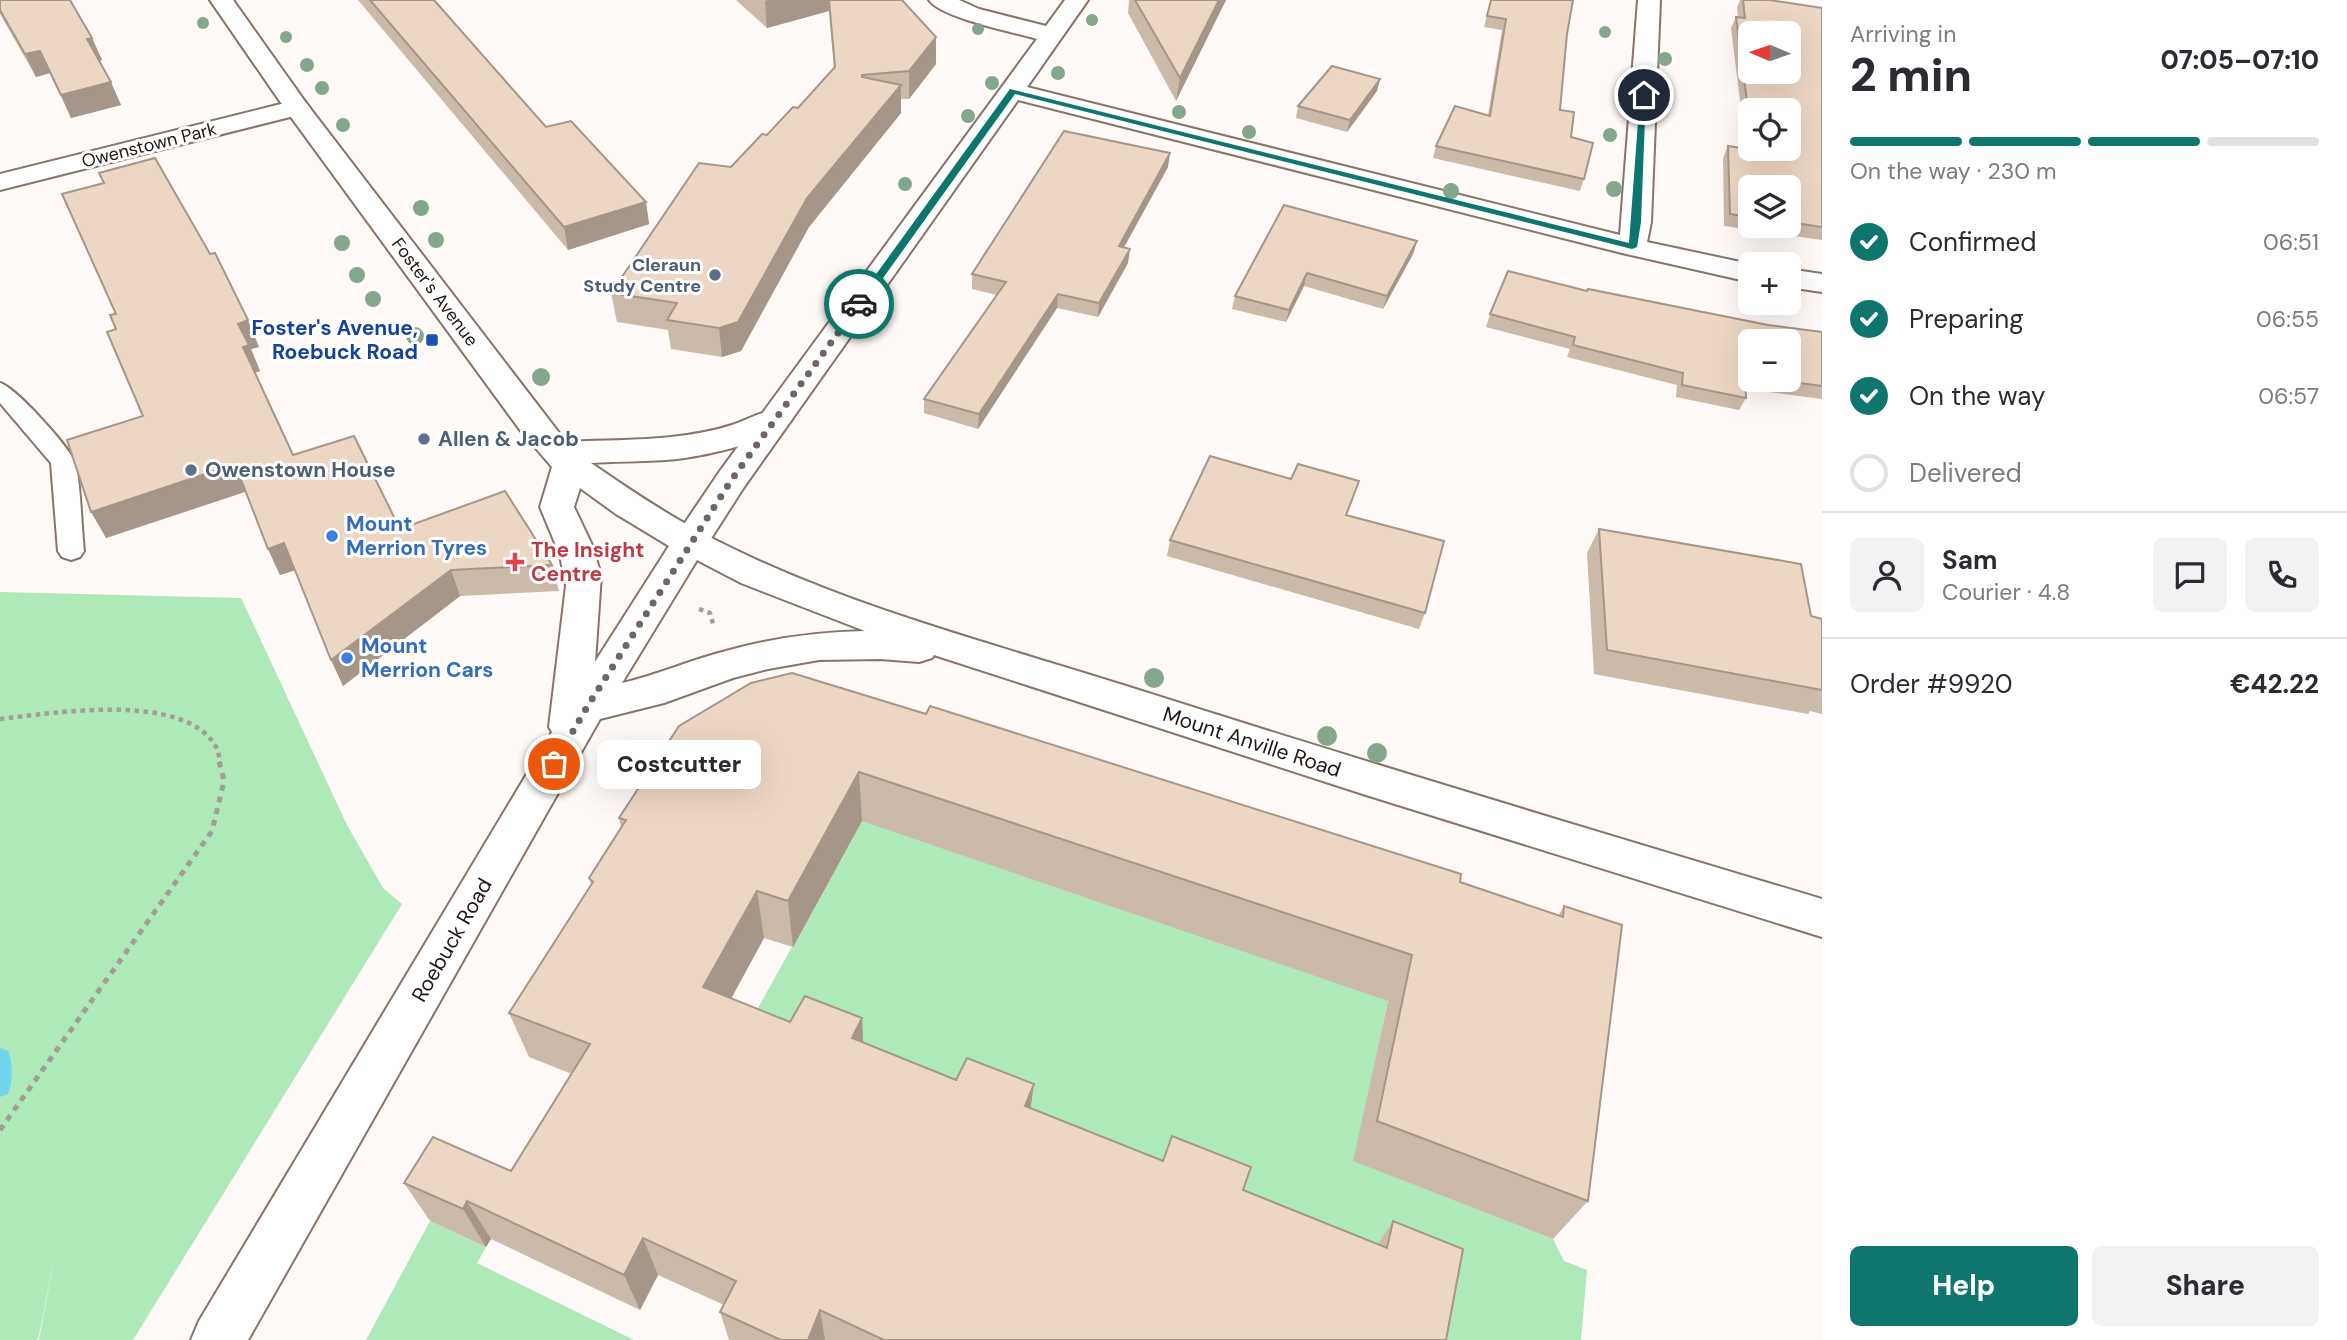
<!DOCTYPE html>
<html lang="en">
<head>
<meta charset="utf-8">
<style>
  body { margin:0; font-family:"DM Sans",sans-serif; background:#f2f2f3; color:#2b2b33; height:100vh; display:flex; flex-direction:column; font-size:26px; white-space:nowrap }
  * { box-sizing:border-box; margin:0 }
  p { font-size:23px; color:#7c7c81 }
  .icon { flex:none; width:38px; height:38px; fill:none; stroke:currentColor; stroke-width:2; stroke-linecap:round; stroke-linejoin:round }
  .map { position:relative; flex:1; overflow:hidden }
  .drawer { display:flex; flex-direction:column; background:#fff; width:525px }
  .drawer>* { flex:none }
  .needle { width:46px; rotate:272deg }
  .fabs { position:absolute; left:1738px; top:21px; display:grid; gap:14px }
  .fabs a { display:grid; place-items:center; width:63px; height:63px; border-radius:10px; background:#fff; box-shadow:0 7px 28px #0002; font-size:35px }
  .pin { position:absolute; display:grid; place-items:center; width:60px; height:60px; color:#fff; margin:-30px; border:4px solid #fff; border-radius:50%; box-shadow:0 2px 7px #0007 }
  .courier { position:absolute; display:grid; place-items:center; width:70px; height:70px; margin:-35px; border:5px solid #0f766e; border-radius:50%; background:#fff; color:#222; box-shadow:0 2px 9px #0007 }
  .bubble { position:absolute; height:49px; border-radius:10px; background:#fff; box-shadow:0 7px 28px #0002; font-size:23px; font-weight:800; line-height:49px; text-align:center }
  .summary em { font-style:normal; font-weight:800 }
  .summary div { display:flex; flex-direction:column-reverse }
  .summary { display:flex; align-items:center; justify-content:space-between; height:119px; padding:0 28px }
  h1 { font-size:46px; font-weight:800; line-height:52px }
  .bar { display:grid; grid-template-columns:repeat(4,1fr); gap:10px 7px; align-content:center; height:84px; padding:0 28px }
  .bar i { height:9px; border-radius:5px; background:#e1e1e2 }
  .bar .active { background:#0f766e }
  .bar p { grid-column:span 4 }
  .line { display:flex; align-items:center; gap:18px; padding:0 28px; border-top:2px solid #e1e1e2 }
  .line div { flex:1 }
  .round { display:grid; place-items:center; flex:none; width:74px; height:74px; border-radius:10px; background:#f2f2f3 }
  ol { padding:0 28px; list-style:none }
  li { display:flex; align-items:center; gap:21px; height:77px }
  li p { margin-inline-start:auto }
  li .icon { padding:7px; border-radius:50%; background:#0f766e; color:#fff; stroke-width:4 }
  li:last-child { color:#7c7c81 }
  li i { width:38px; height:38px; border:4px solid #e1e1e2; border-radius:50% }
  .cta { display:flex; gap:14px; margin-top:auto; padding:14px 28px }
  .cta a { flex:1; height:80px; border-radius:10px; background:#0f766e; color:#fff; font-size:28px; font-weight:800; line-height:80px; text-align:center }
  .cta a+a { background:#f2f2f3; color:#2b2b33 }
  main { display:flex; flex:1; min-height:0 }
  .map>svg:first-child { display:block }
</style>
</head>
<body>
<main>
<div class="map">
<svg width="1822" height="1340" viewBox="0 0 1822 1340">
  <rect width="100%" height="100%" fill="#fff9f7"/>
  <path fill="#aee9ba" d="M0,592L241,598L347,825L383,888L402,904L133,1340H39L56,1248L39,1336L37,1340H0Z
    M863,819L892,831L1388,1000L1354,1161L1553,1239L1564,1261L1587,1270L1581,1340H1423L739,1042Z
    M430,1221L486,1247L477,1263L634,1340H366Z"/>
  <g fill="none" stroke-linecap="round" stroke-linejoin="round">
    <path fill="#71d4f0" fill-rule="evenodd" d="M0,1048L8,1051C13,1063 13,1082 8,1094L0,1097Z"/>
    <g stroke="#8c7369" stroke-width="4">
      <path id="lane" d="M0,383C15,387 72,449 76,465C81,492 81,523 84,551L80,557L71,560L62,557L58,551L51,463L0,403Z"/>
    </g>
    <g stroke="#8c7369" stroke-width="4">
      <path id="street" d="M929,0H959L979,9L1046,26L1065,0H1088L1027,87L1620,235L1638,0H1660L1651,222L1647,242L1750,264V282L1622,253L1018,100L744,487L703,551L690,554L677,551L672,542L720,471L1037,39C1014,32 941,18 929,0Z
        M297,100L306,103L310,108L306,113L0,190V174Z
        M1788,269L1822,274V292L1788,287Z"/>
    </g>
    <g stroke="#8c7369" stroke-width="4">
      <path id="secondary" d="M210,0H233L306,103L566,442C621,439 679,442 732,425C751,419 767,406 788,412L792,419C778,441 703,456 677,459C649,462 619,461 591,463C627,488 663,512 702,533C834,603 981,640 1123,685C1355,759 1588,829 1822,899V937L1366,795L934,655L932,658L919,662L880,659L819,660L768,669L733,678L664,703L600,719L248,1340H191L199,1321L552,732L549,727L566,586L560,555L540,507L552,467L520,430L288,113ZM580,488L616,514L669,546L595,662L601,575L592,545L574,507ZM697,560L741,583L865,631C818,632 772,638 726,651C690,660 657,675 622,683Z"/>
    </g>
    <path stroke="#a39c99" stroke-width="4.5" stroke-dasharray="4.5 4.5" stroke-linecap="butt" d="M699,609L710,613L713,624
      M0,719C53,713 185,691 216,747C219,751 219,758 220,762"/>
    <path stroke="#a39c99" stroke-width="5" stroke-dasharray="6 6" stroke-linecap="butt" d="M0,1130L212,831L224,781L219,761"/>
    <use href="#lane" fill="#fff" fill-rule="evenodd"/>
    <use href="#street" fill="#fff" fill-rule="evenodd"/>
    <use href="#secondary" fill="#fff" fill-rule="evenodd"/>
  </g>
  <g fill="#83a78c">
    <circle cx="1092" cy="20" r="6"/>
    <circle cx="203" cy="23" r="6"/>
    <circle cx="978" cy="29" r="6"/>
    <circle cx="1605" cy="32" r="6"/>
    <circle cx="286" cy="37" r="6"/>
    <circle cx="1665" cy="59" r="7"/>
    <circle cx="307" cy="65" r="7"/>
    <circle cx="1058" cy="73" r="7"/>
    <circle cx="992" cy="83" r="7"/>
    <circle cx="322" cy="88" r="7"/>
    <circle cx="1662" cy="91" r="7"/>
    <circle cx="1179" cy="112" r="7"/>
    <circle cx="968" cy="116" r="7"/>
    <circle cx="343" cy="125" r="7"/>
    <circle cx="1249" cy="132" r="7"/>
    <circle cx="1610" cy="135" r="7"/>
    <circle cx="905" cy="184" r="7"/>
    <circle cx="1614" cy="189" r="8"/>
    <circle cx="1451" cy="191" r="8"/>
    <circle cx="421" cy="208" r="8"/>
    <circle cx="436" cy="240" r="8"/>
    <circle cx="342" cy="243" r="8"/>
    <circle cx="357" cy="275" r="8"/>
    <circle cx="373" cy="299" r="8"/>
    <circle cx="415" cy="336" r="9"/>
    <circle cx="541" cy="377" r="9"/>
    <circle cx="1154" cy="678" r="10"/>
    <circle cx="1327" cy="736" r="10"/>
    <circle cx="1377" cy="753" r="10"/>
  </g>
  <path fill="#cbb9a9" fill-rule="evenodd" d="M0,0L92,38L102,60L99,61L121,105L71,118L50,73L36,77L0,14Z
    M358,0H434L546,127L646,202L649,224L568,250Z
    M736,0H902L936,64L909,99H901V113L809,227L741,351L722,357L671,349L668,330L617,322L611,293L731,167L798,108L834,68L829,11L767,28Z
    M1129,0H1226L1176,101L1128,13Z
    M1491,0L1567,34L1560,110L1571,137L1584,179L1580,191L1433,158L1436,146L1488,115L1502,30L1484,27Z
    M1740,0H1769L1822,8V240L1724,226L1723,158L1728,146L1746,149L1731,28L1736,17H1738L1737,7ZM1750,110L1788,149H1750ZM1750,187H1788V226H1750Z
    M1380,79L1377,91L1347,132L1296,118L1298,106Z
    M1168,167L1124,247L1128,263L1098,317L1057,308L978,429L924,413V399L997,295L972,289V274Z
    M104,183L259,347L251,349L260,371L255,373L293,455L400,529L552,565L559,591L460,596L343,686L295,570L280,575L268,549L246,491L106,538L143,416L116,329V314Z
    M1284,205L1417,241L1413,254L1383,309L1304,286L1286,322L1232,309L1235,296Z
    M1587,291L1768,325L1822,332V399L1746,389V398L1739,410L1676,397L1677,385L1567,357L1570,349L1486,327L1490,314ZM1750,341L1788,380H1750Z
    M1354,497L1347,515L1425,613L1419,629L1167,556L1170,540Z
    M1599,529L1811,616L1822,619V714L1810,711L1808,714L1594,674L1587,553Z
    M679,726L1460,882L1558,916L1564,906L1588,1201L1553,1239L1353,1161L1388,1001L862,821L793,947L764,938L731,998L790,1022L862,1018L863,1043L956,1080L1034,1084L1030,1108L1163,1161L1243,1190L1378,1244L1393,1221L1446,1340H729L720,1312L724,1305L658,1275L640,1310L491,1239L486,1247L430,1221L404,1183L511,1171L572,1074L529,1057L509,1013L591,884L589,878L621,827L619,818Z"/>
  <path fill="#a59689" d="M768,0H829V11L767,28L765,1Z
    M1219,0H1226L1176,101L1180,78Z
    M936,37V64L909,99V71Z
    M92,38L102,60L97,62L87,39Z
    M40,51L50,73L36,77L25,54Z
    M1380,79L1377,91L1347,132L1350,120Z
    M111,82L121,105L71,118L61,95Z
    M901,85V113L809,227L741,351L722,357L719,328L807,198Z
    M1170,153L1168,167L1117,260L1119,246Z
    M646,202L649,224L568,250L564,227Z
    M1417,241L1413,254L1383,309L1387,296Z
    M1130,249L1128,263L1098,317L1099,303Z
    M1307,273L1304,286L1286,322L1289,310Z
    M1058,294L1057,308L978,429L979,414Z
    M248,320L259,347L251,349L260,371L254,373L243,347L238,324Z
    M235,464L248,491L106,538L91,512Z
    M284,543L296,570L280,575L268,549Z
    M451,570L460,596L343,686L331,660Z
    M859,772L862,821L793,947L788,901Z
    M757,891L764,938L713,1032L703,987Z
    M862,1018L864,1062L852,1038Z
    M1034,1084L1028,1126L1025,1106Z
    M467,1201L491,1239L486,1247L463,1209Z
    M643,1238L658,1275L640,1310L624,1275Z
    M820,1310L825,1340H808Z"/>
  <path fill="#ecd7c4" stroke="#a59689" stroke-width="2" fill-rule="evenodd" d="M0,0H70L92,38L87,39L111,82L61,95L40,51L25,54L0,10Z
    M370,0H434L546,127L571,121L646,202L564,227Z
    M829,0H902L936,37L909,71L862,75V77L901,85L807,198L738,322L719,328L667,320L677,303L611,293L699,163L731,167L762,134L767,135L793,107L798,108L835,67Z
    M1135,0H1219L1180,78Z
    M1491,0H1573L1567,34L1560,110L1574,112L1571,137L1593,143L1584,179L1436,146L1455,106L1490,116L1506,19L1487,16Z
    M1743,0H1769L1822,8V227L1788,222V187H1750V217L1730,214L1728,146L1754,150L1753,149H1788V110H1750V124L1736,17L1745,18ZM1750,33H1788V72H1750Z
    M1332,66L1380,79L1350,120L1298,106Z
    M1064,131L1170,153L1119,246L1130,249L1099,303L1058,294L979,414L924,399L1006,282L972,274Z
    M155,158L210,254L215,253L248,320L238,324L249,345L243,347L293,455L354,436L400,529L505,491L552,565L451,570L331,660L284,543L268,549L235,464L91,512L67,440L143,416L107,332L116,329L110,315L116,314L62,194L104,183L99,173Z
    M1284,205L1417,241L1387,296L1307,273L1289,310L1235,296Z
    M1508,271L1587,291L1588,289L1768,325L1822,332V386L1778,380H1788V341H1750V376L1745,375L1746,398L1682,385L1683,373L1573,345L1575,337L1490,314Z
    M1210,456L1291,479L1298,464L1359,481L1346,515L1444,541L1425,613L1170,540Z
    M1599,529L1801,564L1811,616L1822,619V690L1607,650Z
    M792,673L926,714L930,706L1461,874L1460,882L1563,917L1564,906L1622,925L1588,1201L1377,1121L1412,955L859,772L788,901L757,891L703,987L790,1022L805,996L862,1018L852,1038L956,1080L967,1058L1034,1084L1025,1106L1163,1161L1172,1136L1251,1167L1243,1190L1387,1248L1393,1221L1463,1249L1446,1340H884L820,1310L808,1340H781L720,1312L736,1281L643,1238L624,1275L467,1201L463,1209L404,1183L433,1137L511,1171L590,1044L509,1013L593,882L589,878L626,820L619,818L679,726L751,683Z"/>
  <path fill="#0f766e" d="M1010,89L1629,243L1640,95L1646,93L1641,222L1637,247L1632,249L1015,94L863,306H856V302Z"/>
  <g fill="none" stroke-linecap="round" stroke-linejoin="round">
    <path stroke="#6f6663" stroke-width="7" stroke-dasharray="0 12.6" d="M554,764L587,707L732,479L859,304"/>
  </g>
  <g fill="#5c6f8a" stroke="#fff" stroke-width="2.5">
    <circle cx="715" cy="275" r="7"/>
    <circle cx="424" cy="439" r="7"/>
    <circle cx="191" cy="470" r="7"/>
  </g>
  <rect fill="#1a4fb4" stroke="#fff" stroke-width="2.5" x="425" y="333" width="14" height="14" rx="3.5"/>
  <g fill="#3f7fe0" stroke="#fff" stroke-width="2.5">
    <circle cx="332" cy="536" r="7"/>
    <circle cx="347" cy="658" r="7"/>
  </g>
  <path fill="#e0444e" stroke="#fff" stroke-width="2.5" d="M511.5 551.5h7v7h7v7h-7v7h-7v-7h-7v-7h7z"/>
  <g text-anchor="middle" stroke-width="6" stroke-linejoin="round" paint-order="stroke">
    <g font-size="18" fill="#211713" stroke="#fff">
      <text transform="translate(149 145) rotate(-14)" y="6">Owenstown Park</text>
      <text transform="translate(435 292) rotate(53)" y="6">Foster's Avenue</text>
    </g>
    <g font-size="18" font-weight="bold" fill="#4e5e75" stroke="#fff" text-anchor="end">
      <text x="701" y="271">Cleraun<tspan x="701" dy="21">Study Centre</tspan></text>
    </g>
    <g font-size="21" font-weight="bold" fill="#164399" stroke="#fff" text-anchor="end">
      <text x="418" y="335">Foster's Avenue,<tspan x="418" dy="24">Roebuck Road</tspan></text>
    </g>
    <g font-size="21" font-weight="bold" fill="#4e5e75" stroke="#fff" text-anchor="start">
      <text x="438" y="446">Allen &amp; Jacob</text>
      <text x="205" y="477">Owenstown House</text>
    </g>
    <g font-size="21" font-weight="bold" fill="#366cbe" stroke="#fff" text-anchor="start">
      <text x="346" y="531">Mount<tspan x="346" dy="24">Merrion Tyres</tspan></text>
      <text x="361" y="653">Mount<tspan x="361" dy="24">Merrion Cars</tspan></text>
    </g>
    <g font-size="21" font-weight="bold" fill="#be3a42" stroke="#fff" text-anchor="start">
      <text x="531" y="557">The Insight<tspan x="531" dy="24">Centre</tspan></text>
    </g>
    <g font-size="21" fill="#211713" stroke="#fff">
      <text transform="translate(1252 742) rotate(18)" y="7">Mount Anville Road</text>
      <text transform="translate(452 940) rotate(-60)" y="7">Roebuck Road</text>
    </g>
  </g>
</svg>
<div class="fabs">
<a><svg class="needle" viewBox="-14 -14 28 28"><path d="M0-13l5 13h-10z" fill="#e53935"/><path d="M0 13l5-13h-10z" fill="#7c7c81"/></svg></a>
<a><svg class="icon" aria-label="locate" viewBox="0 0 24 24"><circle cx="12" cy="12" r="6"/><path d="M12 2v4M12 18v4M2 12h4M18 12h4"/></svg></a>
<a><svg class="icon" aria-label="layers" viewBox="0 0 24 24"><path d="M12 4l9 5-9 5-9-5zM3 14l9 5 9-5"/></svg></a>
<a>+</a>
<a>−</a>
</div>
<div class="pin" style="left:554px;top:764px;background:#ea580c"><svg class="icon" aria-label="bag" viewBox="0 0 24 24"><path d="M5 8h14l-1 12H6zM9 8a3 3 0 0 1 6 0"/></svg></div>
<div class="pin" style="left:1644px;top:95px;background:#1f2937"><svg class="icon" aria-label="home" viewBox="0 0 24 24"><path d="M3 11l9-7 9 7M6 9v11h12V9"/></svg></div>
<div class="courier" style="left:859px;top:304px"><svg class="icon" aria-label="car" viewBox="0 0 24 24"><path d="M5 17H2v-5l4-1 3-4h7l3 4 3 1v5h-3M9 17h6M6 11h13"/><circle cx="7" cy="17" r="2"/><circle cx="17" cy="17" r="2"/></svg></div>
<div class="bubble" style="left:597px;top:740px;width:164px">Costcutter</div>
</div>
<section class="drawer">
<div class="summary"><div><h1>2 min</h1><p>Arriving in</p></div><em>07:05–07:10</em></div>
<div class="bar"><i class="active"></i><i class="active"></i><i class="active"></i><i></i><p>On the way · 230 m</p></div>
<ol>
<li><svg class="icon" aria-label="check" viewBox="0 0 24 24"><path d="M5 12l5 5 9-10"/></svg>Confirmed<p>06:51</p></li>
<li><svg class="icon" aria-label="check" viewBox="0 0 24 24"><path d="M5 12l5 5 9-10"/></svg>Preparing<p>06:55</p></li>
<li><svg class="icon" aria-label="check" viewBox="0 0 24 24"><path d="M5 12l5 5 9-10"/></svg>On the way<p>06:57</p></li>
<li><i></i>Delivered</li>
</ol>
<div class="line" style="height:126px"><a class="round"><svg class="icon" aria-label="person" viewBox="0 0 24 24"><circle cx="12" cy="8" r="4"/><path d="M4 21q1-7 8-7t8 7"/></svg></a><div><b>Sam</b><p>Courier · 4.8</p></div><a class="round"><svg class="icon" aria-label="chat" viewBox="0 0 24 24"><path d="M4 5h16v11H9l-5 4z"/></svg></a><a class="round"><svg class="icon" aria-label="phone" viewBox="0 0 24 24"><path d="M5 4h4l2 5-3 2q2 4 5 5l2-3 5 2v4C11 20 4 13 5 4z"/></svg></a></div>
<div class="line" style="height:91px"><div>Order #9920</div><b>€42.22</b></div>
<div class="cta"><a>Help</a><a>Share</a></div>
</section>
</main>
</body>
</html>
